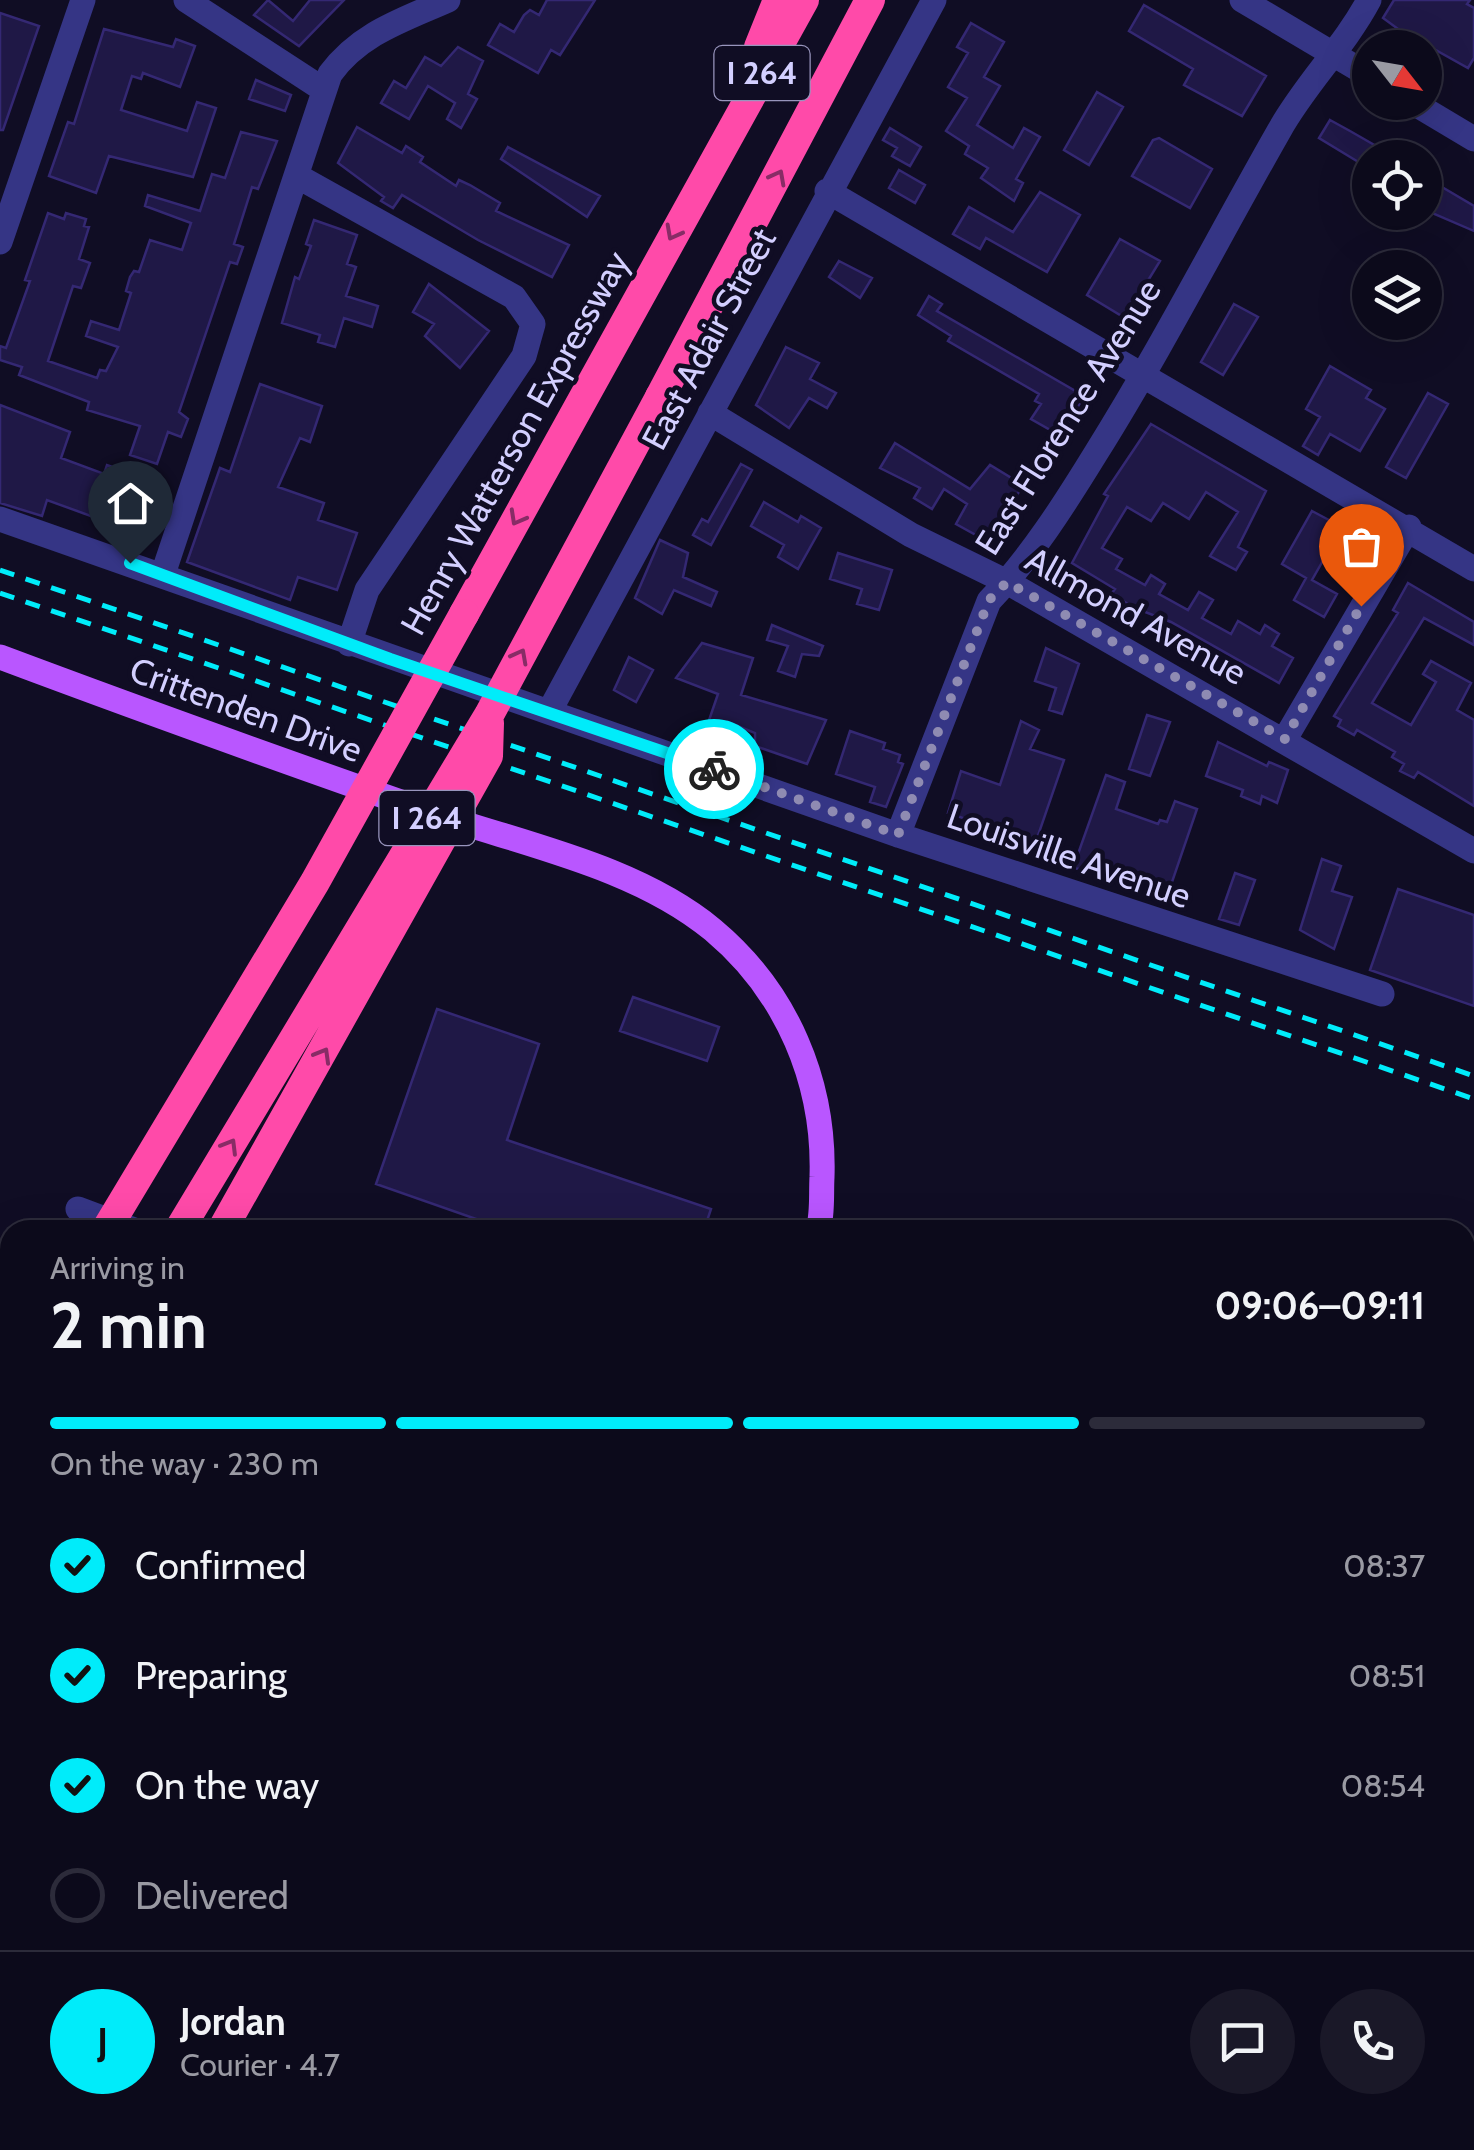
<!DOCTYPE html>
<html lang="en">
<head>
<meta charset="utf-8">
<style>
  body { margin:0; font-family:Cabin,sans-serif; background:#1a1828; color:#f1f3f6; height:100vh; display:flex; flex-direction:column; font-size:38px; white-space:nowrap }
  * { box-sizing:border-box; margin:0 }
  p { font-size:32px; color:#9a9aa3 }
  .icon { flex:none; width:55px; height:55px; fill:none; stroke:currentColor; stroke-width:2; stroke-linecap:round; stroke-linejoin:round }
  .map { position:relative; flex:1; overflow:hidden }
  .side { position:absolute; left:0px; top:1220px; width:1475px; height:930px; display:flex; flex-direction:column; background:#0c0a1b; border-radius:30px 30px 0 0; box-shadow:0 10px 40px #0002,0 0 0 2px #2c2b3a }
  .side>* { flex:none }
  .needle { width:65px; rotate:121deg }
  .buttons { position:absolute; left:1352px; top:30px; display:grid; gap:20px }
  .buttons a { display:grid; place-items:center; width:90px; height:90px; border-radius:50%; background:#0c0a1b; box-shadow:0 10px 40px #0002,0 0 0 2px #2c2b3a; font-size:50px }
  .pin { position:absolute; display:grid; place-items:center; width:85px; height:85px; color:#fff; margin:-102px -42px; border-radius:50% 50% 50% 0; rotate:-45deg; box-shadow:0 0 10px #0007 }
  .pin .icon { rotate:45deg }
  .courier { position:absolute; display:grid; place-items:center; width:100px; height:100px; margin:-50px; border:8px solid #00ecfa; border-radius:50%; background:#fff; color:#222; box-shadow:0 2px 12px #0007 }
  .headline em { font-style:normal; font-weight:700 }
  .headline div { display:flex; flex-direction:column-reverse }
  .headline { display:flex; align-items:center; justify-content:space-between; height:170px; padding:0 50px }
  h1 { font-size:65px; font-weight:700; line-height:75px }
  .bar { display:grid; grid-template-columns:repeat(4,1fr); gap:15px 10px; align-content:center; height:120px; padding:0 50px }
  .bar i { height:12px; border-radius:8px; background:#2c2b3a }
  .bar .on { background:#00ecfa }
  .bar p { grid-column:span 4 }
  .line { display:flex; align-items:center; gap:25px; padding:0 50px; border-top:2px solid #2c2b3a }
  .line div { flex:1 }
  .round { display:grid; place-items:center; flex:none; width:105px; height:105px; border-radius:52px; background:#1a1828 }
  ol { padding:0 50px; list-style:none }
  li { display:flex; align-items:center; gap:30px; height:110px }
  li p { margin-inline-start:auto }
  li .icon { padding:10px; border-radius:50%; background:#00ecfa; color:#111; stroke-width:4 }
  li:last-child { color:#9a9aa3 }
  li i { width:55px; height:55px; border:5px solid #2c2b3a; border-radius:50% }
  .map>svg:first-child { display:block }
</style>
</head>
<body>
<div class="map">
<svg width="1474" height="2150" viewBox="0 0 1474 2150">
  <rect width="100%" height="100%" fill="#100d24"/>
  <path fill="#1f1846" stroke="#342873" stroke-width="2.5" d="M268,0L293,21L310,0H344L299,46L254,15Z
    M547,0H595L560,55L551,50L538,73L488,45L500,24L514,32L524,15L530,10L539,15Z
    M1394,0H1470L1467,4L1474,8V58L1468,68L1432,48H1424L1383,18Z
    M1144,5L1266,76L1242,116L1184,85L1193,69L1129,31Z
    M0,13L39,26L3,130H0Z
    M971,23L1004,42L984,77L1000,86L977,125L1013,148L1024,128L1040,137L1016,179L1023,183L1014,201L981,178L988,168L965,154L969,146L946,131L967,98L948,87L968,53L957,47Z
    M104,29L173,47L176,39L195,46L180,87L143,73L141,79L132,76L121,110L187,131L197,102L216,108L193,177L109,156L96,193L49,176L68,122L74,124Z
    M458,47L483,61L468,94L477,99L461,128L447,119L455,103L428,86L409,119L381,103L394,81L406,88L425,57L441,66Z
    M256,80L291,95L285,111L249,99Z
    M1097,92L1123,107L1089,165L1064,150Z
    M1330,120L1350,131L1397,158H1370V168L1360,163L1319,138Z
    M357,127L402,153L406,146L423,157L420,162L456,186L459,180L470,185L500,203L496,211L569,245L552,277L478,240L402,195L393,208L381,201L384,197L338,163Z
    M890,128L921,147L910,166L892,156L897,148L883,140Z
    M241,132L277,141L258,189L252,187L234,244L243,247L237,264L230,262L179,412L188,419L181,437L168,432L157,464L130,455L140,426L87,410L89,402L19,375L22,367L0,360V346L6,348L30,281L25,280L48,213L64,219L66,213L86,219L84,226L89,227L79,259L90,263L81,288L73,286L48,361L97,378L100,370L106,371L118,347L86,336L91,321L119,330L131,293L126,291L130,277L134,271L139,272L150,240L182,250L191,223L145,206L148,195L200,211L212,174L225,178Z
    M1159,138L1212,169L1190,208L1132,176L1153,140Z
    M508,147L600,196L587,217L501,159Z
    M899,170L925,185L915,203L889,188Z
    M1425,177L1474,206V231L1425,210Z
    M1040,192L1080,215L1047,272L986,238L980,249L953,234L969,207L1013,232Z
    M314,220L357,235L347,264L356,267L346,296L378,306L372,327L344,318L335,347L318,342L320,335L282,323L295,277L299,279L311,246L306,244Z
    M1120,239L1160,261L1125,318L1087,295Z
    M839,261L872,278L860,298L829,277Z
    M429,284L489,331L460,368L425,336L434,324L413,312Z
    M929,296L942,304L937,311L1084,396L1061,436L1031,419L1041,404L1035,401L1039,394L948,341L951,336L918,315Z
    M1234,304L1258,317L1223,375L1201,362Z
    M786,347L819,363L810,379L836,393L827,408L809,398L789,428L756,405Z
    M1330,366L1371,390L1366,398L1385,409L1360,451L1330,434L1318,455L1303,446L1320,417L1306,409Z
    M260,384L322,406L310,442L300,438L278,487L324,503L318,520L357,533L337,590L298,577L290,600L187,562L220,468L230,472Z
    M1428,393L1448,404L1406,478L1386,467Z
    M0,405L70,432L61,458L104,474L107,465L122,470L114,492L156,508L144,542L119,533L121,527L47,500L42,516L0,503Z
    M1151,424L1266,491L1238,547L1247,552L1236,570L1210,556L1238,512L1206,492L1189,519L1163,503L1151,521L1127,507L1102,548L1122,559L1116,569L1145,585L1151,575L1165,584L1159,594L1188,610L1199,592L1213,600L1202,618L1231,634L1238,621L1260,634L1265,625L1279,634L1272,646L1293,658L1279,683L1171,622L1132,607L1112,593L1115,589L1072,563L1108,496L1104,494Z
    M895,443L970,489L990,465L1018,482L1015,487L1020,490L992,538L988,535L985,540L956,524L967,504L944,489L932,509L914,498L920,488L880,468Z
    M741,464L752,470L711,545L693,535L702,519L708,522Z
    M764,502L798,522L801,516L821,528L798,569L778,557L784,545L751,526Z
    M1312,511L1342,527L1312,580L1337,594L1324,617L1294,600L1306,578L1282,564Z
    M660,540L688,553L683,577L717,592L711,606L674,590L662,614L635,598Z
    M838,553L892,570L879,610L857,604L862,589L830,579Z
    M1408,583L1474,622V645L1424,618L1372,703L1411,725L1436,682L1423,674L1431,661L1471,683L1457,710L1474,720V806L1418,772L1414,778L1400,771L1404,764L1392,757L1395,752L1357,730L1354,735L1338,726L1341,720L1334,716L1398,613L1393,610Z
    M772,625L823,646L819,656L802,654L795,677L778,671L788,646L767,640Z
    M702,643L753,658L741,695L826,720L807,764L755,746V733L728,722L723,735L706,729L718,694L676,678Z
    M1046,648L1079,664L1062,714L1049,710L1056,688L1035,681Z
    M629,657L653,670L636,702L614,690Z
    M1147,715L1170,722L1150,776L1129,769Z
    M1021,721L1039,730L1030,749L1064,760L1032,853L1012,847L1016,836L948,813L961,771L1000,785Z
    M850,731L885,743L883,749L900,755L898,762L903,764L886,807L870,802L875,787L836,774Z
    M1218,742L1267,766L1269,762L1288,770L1277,803L1262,796L1260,804L1241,796L1243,790L1206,776Z
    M1106,775L1125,782L1116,809L1158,824L1160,820L1167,822L1175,801L1197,809L1171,885L1118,868L1116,875L1073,868Z
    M1322,859L1341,866L1332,891L1352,897L1334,949L1300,930Z
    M1235,873L1255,880L1239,925L1219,919Z
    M1398,889L1474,915V1006L1370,970Z
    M633,997L719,1027L707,1061L620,1031Z
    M437,1009L539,1044L507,1140L711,1209L704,1230H475L479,1220L376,1184Z"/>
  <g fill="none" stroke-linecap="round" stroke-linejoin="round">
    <path stroke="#353585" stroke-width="25" d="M186,0L324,90
      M1242,0L1370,76
      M1412,102L1474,139
      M297,176L514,297L533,324L524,356L367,590L349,644
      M827,191L1474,569
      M0,242L83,0
      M710,413L911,535L1007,582L1474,851
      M0,519L898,835L1382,994
      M163,574L330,74C360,33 403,20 448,0
      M549,712L934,0
      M1285,739L1409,527
      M898,835L989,601C1031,557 1064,505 1096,453C1161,349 1218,238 1279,131C1305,84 1344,47 1369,0
      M78,1209L134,1230
      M0,1676L10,1662
      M1465,1683L1474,1687
      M947,2150L954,2140"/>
    <path stroke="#b956ff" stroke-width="25" d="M0,657C144,711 289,763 435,814C526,845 637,867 713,930C787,992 825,1082 822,1177C821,1194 823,1214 818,1230
      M292,2150L298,2140"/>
    <path stroke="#ff4aa9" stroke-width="30" d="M759,47L778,0
      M660,397L870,0
      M464,614L804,0
      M0,1401L10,1383
      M0,1506L10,1492
      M0,1603L10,1587"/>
    <path stroke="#00ecfa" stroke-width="5" stroke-dasharray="15 12" stroke-linecap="butt" d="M0,570L1474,1076
      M0,593L1474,1099"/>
    <path stroke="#ff4aa9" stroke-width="30" d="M106,1230L315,882L464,614
      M179,1230L489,715L660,397
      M222,1230L488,756L489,723"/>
  </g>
  <defs><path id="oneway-chevron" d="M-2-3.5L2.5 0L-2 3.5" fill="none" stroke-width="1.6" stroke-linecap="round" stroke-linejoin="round" transform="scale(2.5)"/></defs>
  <g stroke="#882c66">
    <use href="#oneway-chevron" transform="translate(778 177) rotate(-62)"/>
    <use href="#oneway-chevron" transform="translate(673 233) rotate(118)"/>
    <use href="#oneway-chevron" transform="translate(517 518) rotate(119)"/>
    <use href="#oneway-chevron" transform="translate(520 656) rotate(-62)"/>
    <use href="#oneway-chevron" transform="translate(323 1055) rotate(-60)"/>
    <use href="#oneway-chevron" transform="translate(230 1146) rotate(-59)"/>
  </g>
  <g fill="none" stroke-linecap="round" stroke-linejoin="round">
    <path stroke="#8f8bb2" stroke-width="10" stroke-dasharray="0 18" d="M714,769L898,835L989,600L1007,582L1285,739L1361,606"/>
    <path stroke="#00ecfa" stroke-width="12" d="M130,563L390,659L714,769"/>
  </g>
  <g text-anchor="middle" stroke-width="9" stroke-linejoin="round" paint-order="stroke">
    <g fill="#100d24" stroke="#9895bd" stroke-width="2.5">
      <rect x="714.5" y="46" width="95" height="54" rx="8"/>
      <rect x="379.5" y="791" width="95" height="54" rx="8"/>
    </g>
    <g font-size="32" font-weight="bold" fill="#d3cfff">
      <text x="762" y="84">I 264</text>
      <text x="427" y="829">I 264</text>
    </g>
    <g font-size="35" fill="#d3cfff" stroke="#100d24">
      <text transform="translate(709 339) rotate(-62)" y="12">East Adair Street</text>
      <text transform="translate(1068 417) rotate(-58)" y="12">East Florence Avenue</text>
      <text transform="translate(515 443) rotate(-61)" y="12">Henry Watterson Expressway</text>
      <text transform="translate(1136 616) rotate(29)" y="12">Allmond Avenue</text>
      <text transform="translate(246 710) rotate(20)" y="12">Crittenden Drive</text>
      <text transform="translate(1069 856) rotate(19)" y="12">Louisville Avenue</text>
    </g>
  </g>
</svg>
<div class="buttons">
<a><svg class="needle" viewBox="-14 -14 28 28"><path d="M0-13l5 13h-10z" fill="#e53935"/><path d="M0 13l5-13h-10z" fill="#9a9aa3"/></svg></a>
<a><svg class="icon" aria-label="locate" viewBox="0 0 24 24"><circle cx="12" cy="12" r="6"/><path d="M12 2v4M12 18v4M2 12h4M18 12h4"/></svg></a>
<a><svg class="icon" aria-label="layers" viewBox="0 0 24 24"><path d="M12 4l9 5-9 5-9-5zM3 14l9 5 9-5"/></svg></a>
</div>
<div class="pin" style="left:1361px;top:606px;background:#ea580c"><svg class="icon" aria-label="bag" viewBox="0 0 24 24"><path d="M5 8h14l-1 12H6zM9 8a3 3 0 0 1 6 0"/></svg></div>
<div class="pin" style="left:130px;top:563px;background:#1f2937"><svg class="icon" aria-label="home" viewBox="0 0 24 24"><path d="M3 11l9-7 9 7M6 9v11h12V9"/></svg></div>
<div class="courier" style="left:714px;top:769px"><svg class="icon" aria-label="bike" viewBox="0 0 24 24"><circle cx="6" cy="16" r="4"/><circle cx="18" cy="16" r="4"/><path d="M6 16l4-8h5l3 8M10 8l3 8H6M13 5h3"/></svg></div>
<section class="side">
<div class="headline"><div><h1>2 min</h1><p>Arriving in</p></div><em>09:06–09:11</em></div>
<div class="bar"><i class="on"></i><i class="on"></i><i class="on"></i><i></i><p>On the way · 230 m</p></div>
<ol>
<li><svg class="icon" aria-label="check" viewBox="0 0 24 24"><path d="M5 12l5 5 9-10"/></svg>Confirmed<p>08:37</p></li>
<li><svg class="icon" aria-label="check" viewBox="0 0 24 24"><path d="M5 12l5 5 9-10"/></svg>Preparing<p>08:51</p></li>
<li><svg class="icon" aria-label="check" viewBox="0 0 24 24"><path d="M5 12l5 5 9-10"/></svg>On the way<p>08:54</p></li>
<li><i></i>Delivered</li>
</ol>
<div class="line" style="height:180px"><b class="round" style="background:#00ecfa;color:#111">J</b><div><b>Jordan</b><p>Courier · 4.7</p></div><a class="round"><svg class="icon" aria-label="chat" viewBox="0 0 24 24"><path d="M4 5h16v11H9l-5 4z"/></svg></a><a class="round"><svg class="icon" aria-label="phone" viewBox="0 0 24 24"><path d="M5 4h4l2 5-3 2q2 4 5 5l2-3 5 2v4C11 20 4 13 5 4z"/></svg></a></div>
</section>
</div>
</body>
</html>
